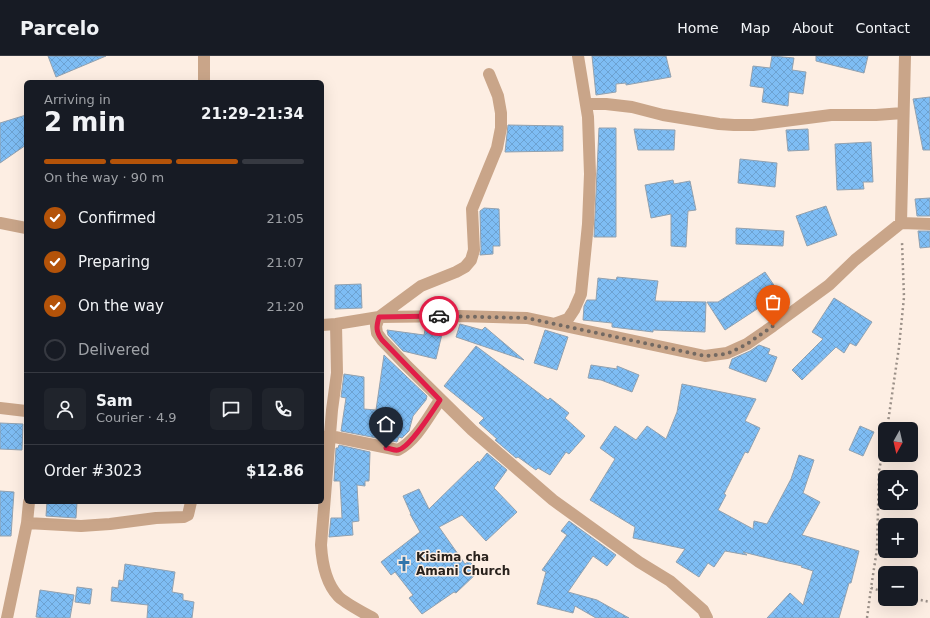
<!DOCTYPE html>
<html lang="en">
<head>
<meta charset="utf-8">
<style>
  body { margin:0; font-family:"DejaVu Sans",sans-serif; background:#20242c; color:#f1f3f6; height:100vh; display:flex; flex-direction:column; font-size:15px; white-space:nowrap }
  * { box-sizing:border-box; margin:0 }
  p { font-size:13px; color:#9ea1a6 }
  .icon { flex:none; width:22px; height:22px; fill:none; stroke:currentColor; stroke-width:2; stroke-linecap:round; stroke-linejoin:round }
  .map { position:relative; flex:1; overflow:hidden }
  .drawer { position:absolute; left:24px; top:24px; width:300px; height:424px; display:flex; flex-direction:column; background:#171b24; border-radius:6px; box-shadow:0 4px 16px #0002 }
  .drawer>* { flex:none }
  .needle { width:26px; rotate:188deg }
  .tools { position:absolute; left:878px; top:366px; display:grid; gap:8px }
  .tools a { display:grid; place-items:center; width:40px; height:40px; border-radius:6px; background:#171b24; box-shadow:0 4px 16px #0002; font-size:20px }
  .pin { position:absolute; display:grid; place-items:center; width:34px; height:34px; color:#fff; margin:-41px -17px; border-radius:50% 50% 50% 0; rotate:-45deg; box-shadow:0 0 4px #0007 }
  .pin .icon { rotate:45deg }
  .courier { position:absolute; display:grid; place-items:center; width:40px; height:40px; margin:-20px; border:3px solid #e11d48; border-radius:50%; background:#fff; color:#222; box-shadow:0 1px 5px #0007 }
  .summary em { font-style:normal; font-weight:600 }
  .summary div { display:flex; flex-direction:column-reverse }
  .summary { display:flex; align-items:center; justify-content:space-between; height:68px; padding:0 20px }
  h1 { font-size:26px; font-weight:600; line-height:30px }
  .bar { display:grid; grid-template-columns:repeat(4,1fr); gap:6px 4px; align-content:center; height:48px; padding:0 20px }
  .bar i { height:5px; border-radius:3px; background:#363941 }
  .bar .on { background:#b45309 }
  .bar p { grid-column:span 4 }
  .line { display:flex; align-items:center; gap:10px; padding:0 20px; border-top:1px solid #363941 }
  .line div { flex:1 }
  .round { display:grid; place-items:center; flex:none; width:42px; height:42px; border-radius:6px; background:#20242c }
  ol { padding:0 20px; list-style:none }
  li { display:flex; align-items:center; gap:12px; height:44px }
  li p { margin-inline-start:auto }
  li .icon { padding:4px; border-radius:50%; background:#b45309; color:#fff; stroke-width:4 }
  li:last-child { color:#9ea1a6 }
  li i { width:22px; height:22px; border:2px solid #363941; border-radius:50% }
  header { display:flex; align-items:center; gap:24px; box-sizing:border-box; height:56px; padding:0 20px; background:#171b24; border-bottom:1px solid #363941 }
  header strong { font-size:19px }
  nav { display:flex; gap:22px; margin-inline-start:auto; font-size:14px }
  .map>svg:first-child { display:block }
</style>
</head>
<body>
<header>
<strong>Parcelo</strong>
<nav><a>Home</a><a>Map</a><a>About</a><a>Contact</a></nav>
</header>
<div class="map">
<svg width="930" height="562" viewBox="0 0 930 562">
  <defs>
    <pattern id="building-cross-hatch" width="8" height="8" patternUnits="userSpaceOnUse"><rect width="8" height="8" fill="#7ebdf4"/><path d="M0 0l8 8M0 8l8-8" fill="none" stroke="#6da2d1"/></pattern>
  </defs>
  <rect width="100%" height="100%" fill="#fdeee3"/>
  <path fill="url(#building-cross-hatch)" stroke="#92a1af" d="M48,0H106L56,21Z
    M592,0H666L671,21L626,29V27L616,28V36L596,39Z
    M772,0L794,2L792,14L806,16L803,38L789,36L788,50L762,46L764,32L750,30L753,10L770,12Z
    M816,0H868L864,17L816,5Z
    M930,41V94H923L913,43Z
    M26,59V89L0,107V67Z
    M508,69L563,70V95L505,96Z
    M599,72H616V181H594Z
    M634,73L675,74L674,94H638Z
    M808,73L809,94L788,95L786,74Z
    M871,86L873,126H863L864,133L837,134L835,88Z
    M740,103L777,107L775,131L738,127Z
    M673,124L674,128L690,125L696,154L688,155L686,191L671,190V158L651,162L645,129Z
    M930,142V160H917L915,143Z
    M826,150L837,179L807,190L796,160Z
    M484,152L499,153L500,190H493V198L480,199L481,194L480,155Z
    M736,172L784,175L783,190L736,188Z
    M918,175H930V191L920,192Z
    M765,216L780,238L725,274L707,246H718Z
    M617,221L658,225L655,245L706,246L705,276L653,274V276L612,271V267L583,264L584,250L587,244H596L598,222L616,224Z
    M361,228L362,252L335,253V229Z
    M834,242L872,266L856,290L850,287L844,297L836,291L802,324L792,314L823,283L812,276Z
    M460,268L482,274L485,271L524,304L456,281Z
    M387,274L424,279L425,274L442,278L436,303L403,295L388,279Z
    M545,274L568,281L557,314L534,307Z
    M759,289L770,293L768,298L777,301L771,316L766,326L729,312L732,303L750,295Z
    M476,290L548,344L550,342L569,357L565,362L585,380L569,398L566,396L550,419L538,412L536,414L518,401L516,402L495,384L497,383L479,367L484,362L444,330Z
    M384,299L427,340L426,344L413,360L409,375L402,382L399,381L397,386L341,375L346,342L341,341L344,318L364,321V353L376,354Z
    M591,309L617,313V310L639,319L632,336L601,324L588,322Z
    M682,328L756,343L745,365L760,372L748,397L745,396L724,438L726,439L718,454L753,473L754,465L767,468L791,423L799,399L814,404L803,437L820,446L802,479L859,495L851,527H849L839,562H767L790,537L803,549L813,515L801,511L802,510L779,505L743,496L747,499L725,495L714,511L708,507L699,521L676,506L685,493L633,482L635,471L590,444L615,403L600,392L615,370L636,384L647,370L666,383L677,356Z
    M0,367L23,368L22,394L0,393Z
    M860,370L874,376L863,400L849,394Z
    M339,389L370,396L369,425H365V430L357,429L359,465L352,466L353,479L329,481L331,462H342L340,425H334L336,392H338Z
    M487,397L507,414L494,432L517,456L486,485L462,459L439,471L465,508L469,505L479,515L456,537L454,536L422,558L409,542L413,539L395,516L391,519L381,506L420,476L410,458H411L403,440L419,433L429,453L478,405L479,407Z
    M0,435L14,436L11,480H0Z
    M47,446H77L76,462L46,460Z
    M569,465L616,499L607,510L593,500L568,536L597,544L629,562H596L575,550L573,557L537,548L546,516L542,514L567,479L561,475Z
    M125,508L175,516L172,536L183,538V544L194,546L192,562H147L148,549L111,545L112,531L118,532L119,524L123,525Z
    M77,531L92,533L90,548L75,546Z
    M40,534L74,539L70,562H45L36,561Z"/>
  <g fill="none" stroke-linecap="round" stroke-linejoin="round">
    <path stroke="#9b9088" stroke-width="2.5" stroke-dasharray="2 3" stroke-linecap="butt" d="M887,373L899,291L904,241L902,186
      M885,383L879,415L877,493L871,532L885,536
      M911,542L930,546
      M867,562L871,532"/>
    <path stroke="#c9a589" stroke-width="12" d="M489,18L498,40L501,57V72L497,92L472,153L474,194L471,204L465,211L456,216L421,230L379,261L376,270L377,277L382,284L406,309L472,374L553,444L639,506L670,525L703,554L707,562
      M204,26V0
      M586,48H606L632,51L663,59L719,68L734,69H753L831,59H876L903,57
      M0,167L26,172
      M901,167L905,0
      M557,267L568,263L574,254L581,238L588,168L590,118L588,61L578,0
      M336,268L337,317L332,354L321,489C322,506 326,527 338,540C343,546 364,557 373,562
      M322,269L336,268L379,261L459,260L527,262L705,300L727,297L747,288L773,270L829,229L855,204L901,167L930,168
      M0,352L26,355
      M323,381L330,380L398,394C417,384 428,361 440,344
      M27,467L81,470L110,468L156,462L184,461L188,459L191,446
      M7,562L27,467L29,446"/>
  </g>
  <g fill="none" stroke-linecap="round" stroke-linejoin="round">
    <path stroke="#736962" stroke-width="4" stroke-dasharray="0 7.2" d="M439,260L527,262L705,300L727,298L747,288L773,270"/>
    <path stroke="#e11d48" stroke-width="5" d="M386,392C389,392 395,395 398,394C410,392 433,354 440,344L382,284C376,276 376,271 379,261L439,260"/>
  </g>
  <defs>
    <g id="church-bare" transform="scale(1.2)"><path d="M-1.2-6h2.4v3.5h3.3v2.4h-3.3V6h-2.4V-.1h-3.3v-2.4h3.3Z" fill="#3275ab" stroke="#fdeee3" stroke-width="2.5" paint-order="stroke"/></g>
  </defs>
  <g fill-rule="evenodd">
    <use href="#church-bare" x="404" y="508"/>
  </g>
  <g text-anchor="middle" stroke-width="3" stroke-linejoin="round" paint-order="stroke">
    <g font-size="12" font-weight="bold" fill="#29221d" stroke="#fdeee3" text-anchor="start">
      <text x="416" y="505">Kisima cha<tspan x="416" dy="14">Amani Church</tspan></text>
    </g>
  </g>
</svg>
<div class="tools">
<a><svg class="needle" viewBox="-14 -14 28 28"><path d="M0-13l5 13h-10z" fill="#e53935"/><path d="M0 13l5-13h-10z" fill="#9ea1a6"/></svg></a>
<a><svg class="icon" aria-label="locate" viewBox="0 0 24 24"><circle cx="12" cy="12" r="6"/><path d="M12 2v4M12 18v4M2 12h4M18 12h4"/></svg></a>
<a>+</a>
<a>−</a>
</div>
<div class="pin" style="left:773px;top:270px;background:#ea580c"><svg class="icon" aria-label="bag" viewBox="0 0 24 24"><path d="M5 8h14l-1 12H6zM9 8a3 3 0 0 1 6 0"/></svg></div>
<div class="pin" style="left:386px;top:392px;background:#1f2937"><svg class="icon" aria-label="home" viewBox="0 0 24 24"><path d="M3 11l9-7 9 7M6 9v11h12V9"/></svg></div>
<div class="courier" style="left:439px;top:260px"><svg class="icon" aria-label="car" viewBox="0 0 24 24"><path d="M5 17H2v-5l4-1 3-4h7l3 4 3 1v5h-3M9 17h6M6 11h13"/><circle cx="7" cy="17" r="2"/><circle cx="17" cy="17" r="2"/></svg></div>
<section class="drawer">
<div class="summary"><div><h1>2 min</h1><p>Arriving in</p></div><em>21:29–21:34</em></div>
<div class="bar"><i class="on"></i><i class="on"></i><i class="on"></i><i></i><p>On the way · 90 m</p></div>
<ol>
<li><svg class="icon" aria-label="check" viewBox="0 0 24 24"><path d="M5 12l5 5 9-10"/></svg>Confirmed<p>21:05</p></li>
<li><svg class="icon" aria-label="check" viewBox="0 0 24 24"><path d="M5 12l5 5 9-10"/></svg>Preparing<p>21:07</p></li>
<li><svg class="icon" aria-label="check" viewBox="0 0 24 24"><path d="M5 12l5 5 9-10"/></svg>On the way<p>21:20</p></li>
<li><i></i>Delivered</li>
</ol>
<div class="line" style="height:72px"><a class="round"><svg class="icon" aria-label="person" viewBox="0 0 24 24"><circle cx="12" cy="8" r="4"/><path d="M4 21q1-7 8-7t8 7"/></svg></a><div><b>Sam</b><p>Courier · 4.9</p></div><a class="round"><svg class="icon" aria-label="chat" viewBox="0 0 24 24"><path d="M4 5h16v11H9l-5 4z"/></svg></a><a class="round"><svg class="icon" aria-label="phone" viewBox="0 0 24 24"><path d="M5 4h4l2 5-3 2q2 4 5 5l2-3 5 2v4C11 20 4 13 5 4z"/></svg></a></div>
<div class="line" style="height:52px"><div>Order #3023</div><b>$12.86</b></div>
</section>
</div>
</body>
</html>
